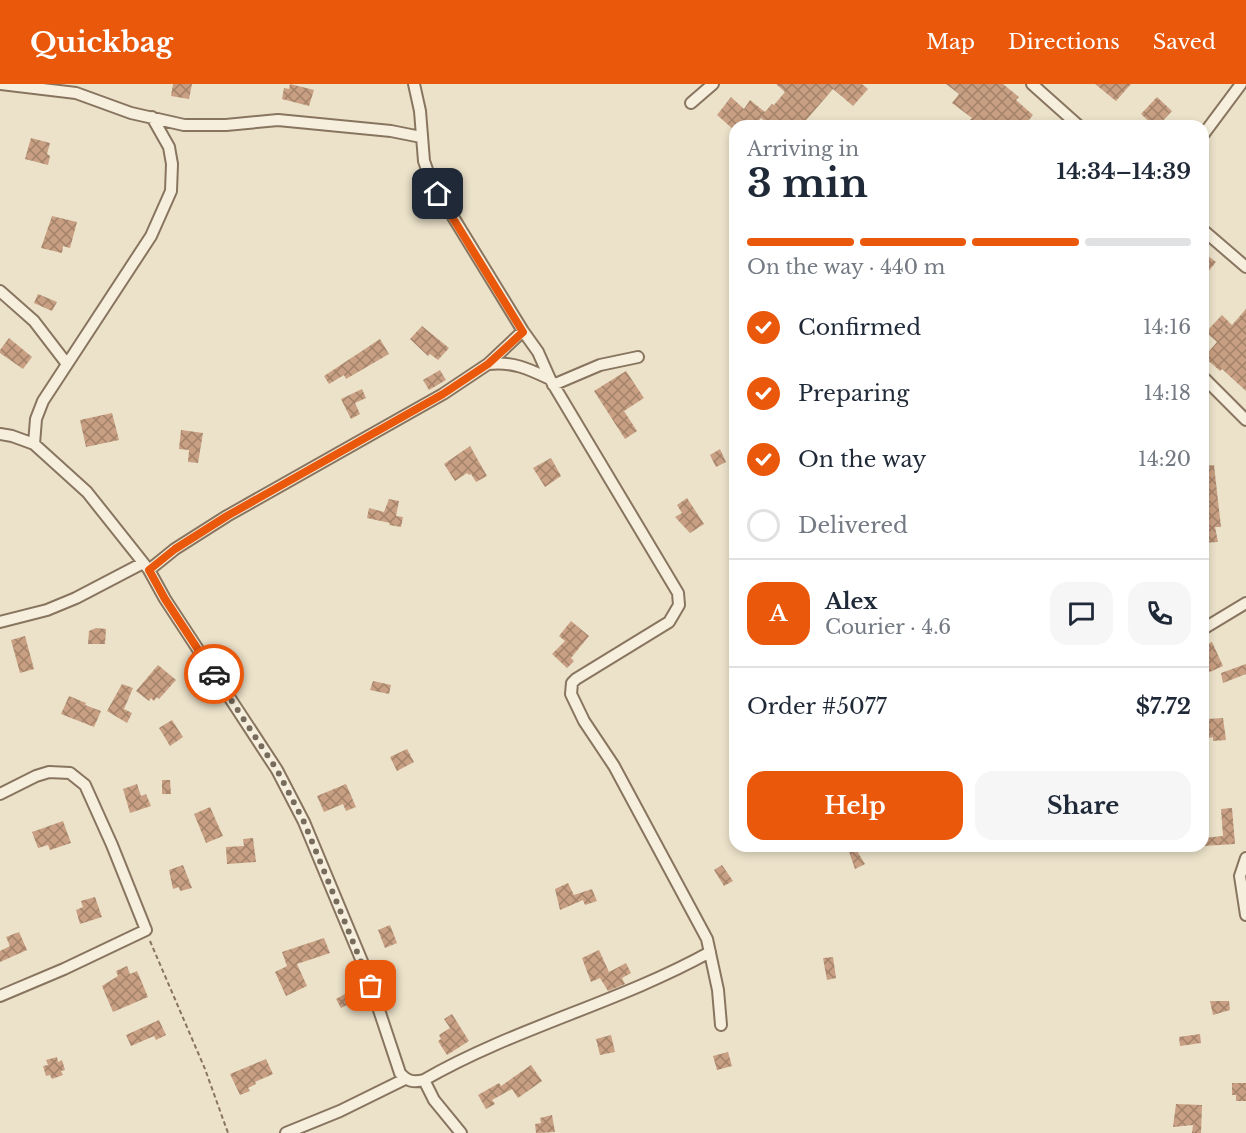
<!DOCTYPE html>
<html lang="en">
<head>
<meta charset="utf-8">
<style>
  body { margin:0; font-family:"Libre Baskerville",serif; background:#f6f6f7; color:#1f2937; height:100vh; display:flex; flex-direction:column; font-size:22px; white-space:nowrap }
  * { box-sizing:border-box; margin:0 }
  p { font-size:20px; color:#747a83 }
  .icon { flex:none; width:33px; height:33px; fill:none; stroke:currentColor; stroke-width:2; stroke-linecap:round; stroke-linejoin:round }
  .map { position:relative; flex:1; overflow:hidden }
  .details { position:absolute; left:729px; top:36px; width:480px; height:732px; display:flex; flex-direction:column; background:#fff; border-radius:18px; box-shadow:0 3px 9px #0003 }
  .details>* { flex:none }
  .pin { position:absolute; display:grid; place-items:center; width:51px; height:51px; color:#fff; margin:-26px; border-radius:12px; box-shadow:0 3px 9px #0006 }
  .courier { position:absolute; display:grid; place-items:center; width:60px; height:60px; margin:-30px; border:4px solid #ea580c; border-radius:50%; background:#fff; color:#222; box-shadow:0 2px 8px #0007 }
  .overview em { font-style:normal; font-weight:700 }
  .overview div { display:flex; flex-direction:column-reverse }
  .overview { display:flex; align-items:center; justify-content:space-between; height:102px; padding:0 18px }
  h1 { font-size:39px; font-weight:700; line-height:45px }
  .bar { display:grid; grid-template-columns:repeat(4,1fr); gap:9px 6px; align-content:center; height:72px; padding:0 18px }
  .bar i { height:8px; border-radius:4px; background:#e0e1e3 }
  .bar .on { background:#ea580c }
  .bar p { grid-column:span 4 }
  .line { display:flex; align-items:center; gap:15px; padding:0 18px; border-top:2px solid #e0e1e3 }
  .line div { flex:1 }
  .round { display:grid; place-items:center; flex:none; width:63px; height:63px; border-radius:18px; background:#f6f6f7 }
  ol { padding:0 18px; list-style:none }
  li { display:flex; align-items:center; gap:18px; height:66px }
  li p { margin-inline-start:auto }
  li .icon { padding:6px; border-radius:50%; background:#ea580c; color:#fff; stroke-width:4 }
  li:last-child { color:#747a83 }
  li i { width:33px; height:33px; border:3px solid #e0e1e3; border-radius:50% }
  .button { display:flex; gap:12px; margin-top:auto; padding:12px 18px }
  .button a { flex:1; height:69px; border-radius:18px; background:#ea580c; color:#fff; font-size:24px; font-weight:700; line-height:69px; text-align:center }
  .button a+a { background:#f6f6f7; color:#1f2937 }
  header { display:flex; align-items:center; gap:36px; box-sizing:border-box; height:84px; padding:0 30px; background:#ea580c; color:#fff }
  header strong { font-size:28px }
  nav { display:flex; gap:33px; margin-inline-start:auto; font-size:21px }
  .map>svg:first-child { display:block }
</style>
</head>
<body>
<header>
<strong>Quickbag</strong>
<nav><a>Map</a><a>Directions</a><a>Saved</a></nav>
</header>
<div class="map">
<svg width="1246" height="1049" viewBox="0 0 1246 1049">
  <defs>
    <pattern id="building-cross-hatch" width="8" height="8" patternUnits="userSpaceOnUse" patternTransform="scale(1.5)"><rect width="8" height="8" fill="#c89f82"/><path d="M0 0l8 8M0 8l8-8" fill="none" stroke="#a3826a"/></pattern>
  </defs>
  <rect width="100%" height="100%" fill="#ece2ca"/>
  <path fill="url(#building-cross-hatch)" d="M173,0H192L189,15L171,12Z
    M290,0L314,6L309,22L282,15L284,4L289,5Z
    M776,0H862L868,5L853,22L833,5L801,42H771L761,34L754,42H735L734,46L717,31L731,13L744,25L750,16L765,28L772,20L774,21L785,8Z
    M946,0H1003L1019,13L1016,16L1033,31L1024,42H964L972,34L952,19L959,10Z
    M1095,0H1131L1116,17Z
    M1157,13L1172,27L1158,42H1154L1141,30Z
    M31,54L50,59L47,70L50,72L48,81L25,75Z
    M52,132L77,138L70,164L63,162L62,169L41,164Z
    M1203,168L1216,178L1203,194Z
    M38,210L57,218L52,227L34,219Z
    M1246,225V307L1222,285L1220,287L1204,273L1217,258L1206,248L1222,231L1232,241Z
    M422,242L449,264L438,276L430,270L428,272L410,255Z
    M9,254L32,273L23,285L0,269V266Z
    M380,255L389,270L346,295L344,291L329,300L324,292Z
    M440,286L446,296L429,306L423,296Z
    M626,287L644,314L624,327L637,347L625,355L594,307Z
    M362,305L366,314L355,319L360,330L351,335L341,315Z
    M112,329L119,356L86,363L80,336Z
    M181,346L203,349L198,379L188,378L189,366L179,365Z
    M470,362L487,392L476,398L471,390L469,391L467,389L455,397L444,380Z
    M720,365L726,378L716,383L710,371Z
    M551,374L561,392L545,403L533,384Z
    M1214,381L1221,443H1215L1218,458L1203,459V382Z
    M687,414L704,440L690,449L675,433L682,429L677,421Z
    M389,415L399,417L396,432L403,433L401,443L389,441L390,439L367,434L369,424L384,428Z
    M571,537L589,552L571,574L574,577L567,584L552,570L565,557L559,552Z
    M96,544L106,545L105,560H88L89,547Z
    M25,552L34,585L20,589L11,556Z
    M1212,558L1223,582L1203,591V562Z
    M1246,580V590L1223,599L1221,589Z
    M158,581L176,596L159,615L157,613L154,617L151,614L149,617L136,607Z
    M373,597L391,601L389,610L370,606Z
    M122,600L133,604L124,625L132,629L127,639L107,627Z
    M69,612L86,619L85,621L101,627L94,643L61,630Z
    M1223,634L1226,656L1213,657V653L1209,654L1207,635Z
    M172,636L183,653L170,662L159,644Z
    M407,665L414,678L397,687L390,673Z
    M162,696H170L171,710H162Z
    M137,700L141,712L146,710L151,722L130,729L123,705Z
    M346,700L356,723L346,727L343,720L324,728L317,712Z
    M210,723L223,752L206,759L194,730Z
    M1232,724L1235,760L1203,762V754L1223,752L1221,725Z
    M63,737L71,759L50,766L48,761L38,764L32,748Z
    M253,754L256,778L227,780L226,763L244,762L243,755Z
    M847,762H854L865,780L855,785Z
    M183,781L192,804L180,807L179,803L173,805L169,786Z
    M722,781L733,797L724,802L714,786Z
    M568,799L574,811L592,805L597,817L585,821L583,816L560,826L555,805Z
    M95,813L102,833L80,840L76,826L83,823L81,817Z
    M390,841L397,859L385,864L378,846Z
    M19,848L27,866L0,878V867L10,862L6,853Z
    M324,854L330,869L297,880L307,902L286,912L275,888L287,882L282,868Z
    M599,866L609,888L626,879L631,889L622,894L625,900L608,907L600,894L591,898L582,874Z
    M833,873L836,894L827,896L823,874Z
    M127,882L130,890L137,887L148,913L113,928L102,902L118,892L116,887Z
    M345,910L351,919L341,924L336,915Z
    M1210,917H1229L1230,926L1213,931Z
    M452,930L469,957L447,971L438,957L441,955L439,951L450,944L444,935Z
    M159,936L166,951L156,956L154,952L131,962L126,951Z
    M1200,950L1201,959L1180,962L1179,953Z
    M611,951L615,968L600,971L596,955Z
    M728,968L732,982L717,986L713,972Z
    M57,973L58,978L62,976L65,986L61,987L63,991L52,995L50,991L46,992L43,982L48,981L46,976Z
    M266,975L273,990L255,998L256,1000L248,1004L250,1007L240,1011L230,990Z
    M531,981L542,997L518,1014L512,1005L492,1016L495,1020L486,1025L478,1011L499,999L501,1002Z
    M1232,999H1246V1017H1236V1011H1232Z
    M1176,1020L1202,1021L1201,1049H1192L1193,1041L1173,1043Z
    M552,1031L555,1048L536,1049L535,1040L541,1039L540,1034Z"/>
  <g fill="none" stroke-linecap="round" stroke-linejoin="round">
    <g stroke="#88755f" stroke-width="14">
      <path id="minor" d="M1,0L76,9L131,29L184,41H226L278,36L391,47L421,53
        M414,0L420,27L424,77L431,97L523,247L538,268L550,295L678,509L679,521L669,538L576,595L572,599L571,610L584,637L614,682L707,855L718,906L721,941
        M1032,0L1079,42
        M691,19L713,0
        M1203,51L1241,0
        M1203,146L1246,183
        M0,207L34,237L67,280
        M488,280C512,277 529,285 550,295
        M1203,293L1246,336
        M553,301L600,281L638,273
        M0,350L12,352L34,360L87,408L149,486L165,515L277,686L304,738L366,887L400,989C407,997 413,999 424,996C514,944 618,919 710,868
        M34,360L36,335L43,317L151,152L171,107L172,80L169,63L152,33
        M149,486L175,465L227,432L443,310L488,280L523,247
        M0,538L47,526L76,514L143,479
        M1203,545L1246,519
        M0,710L36,692L49,688L70,689L85,701L112,761L146,846L64,885L0,912
        M1246,774L1240,792L1246,831
        M424,996L434,1016L461,1049
        M286,1049L340,1027L405,995"/>
    </g>
    <path stroke="#88755f" stroke-width="2" stroke-dasharray="4.5 3" stroke-linecap="butt" d="M150,857L205,985L228,1049"/>
    <use href="#minor" stroke="#f7efdd" stroke-width="10"/>
  </g>
  <g fill="none" stroke-linecap="round" stroke-linejoin="round">
    <path stroke="#786c5d" stroke-width="6" stroke-dasharray="0 10.8" d="M214,590L277,686L304,738L371,902"/>
    <path stroke="#ea580c" stroke-width="8" d="M214,590L165,515L149,486L175,465L227,432L443,310L488,280L523,248L438,110"/>
  </g>
</svg>
<div class="pin" style="left:371px;top:902px;background:#ea580c"><svg class="icon" aria-label="bag" viewBox="0 0 24 24"><path d="M5 8h14l-1 12H6zM9 8a3 3 0 0 1 6 0"/></svg></div>
<div class="pin" style="left:438px;top:110px;background:#1f2937"><svg class="icon" aria-label="home" viewBox="0 0 24 24"><path d="M3 11l9-7 9 7M6 9v11h12V9"/></svg></div>
<div class="courier" style="left:214px;top:590px"><svg class="icon" aria-label="car" viewBox="0 0 24 24"><path d="M5 17H2v-5l4-1 3-4h7l3 4 3 1v5h-3M9 17h6M6 11h13"/><circle cx="7" cy="17" r="2"/><circle cx="17" cy="17" r="2"/></svg></div>
<section class="details">
<div class="overview"><div><h1>3 min</h1><p>Arriving in</p></div><em>14:34–14:39</em></div>
<div class="bar"><i class="on"></i><i class="on"></i><i class="on"></i><i></i><p>On the way · 440 m</p></div>
<ol>
<li><svg class="icon" aria-label="check" viewBox="0 0 24 24"><path d="M5 12l5 5 9-10"/></svg>Confirmed<p>14:16</p></li>
<li><svg class="icon" aria-label="check" viewBox="0 0 24 24"><path d="M5 12l5 5 9-10"/></svg>Preparing<p>14:18</p></li>
<li><svg class="icon" aria-label="check" viewBox="0 0 24 24"><path d="M5 12l5 5 9-10"/></svg>On the way<p>14:20</p></li>
<li><i></i>Delivered</li>
</ol>
<div class="line" style="height:108px"><b class="round" style="background:#ea580c;color:#fff">A</b><div><b>Alex</b><p>Courier · 4.6</p></div><a class="round"><svg class="icon" aria-label="chat" viewBox="0 0 24 24"><path d="M4 5h16v11H9l-5 4z"/></svg></a><a class="round"><svg class="icon" aria-label="phone" viewBox="0 0 24 24"><path d="M5 4h4l2 5-3 2q2 4 5 5l2-3 5 2v4C11 20 4 13 5 4z"/></svg></a></div>
<div class="line" style="height:78px"><div>Order #5077</div><b>$7.72</b></div>
<div class="button"><a>Help</a><a>Share</a></div>
</section>
</div>
</body>
</html>
